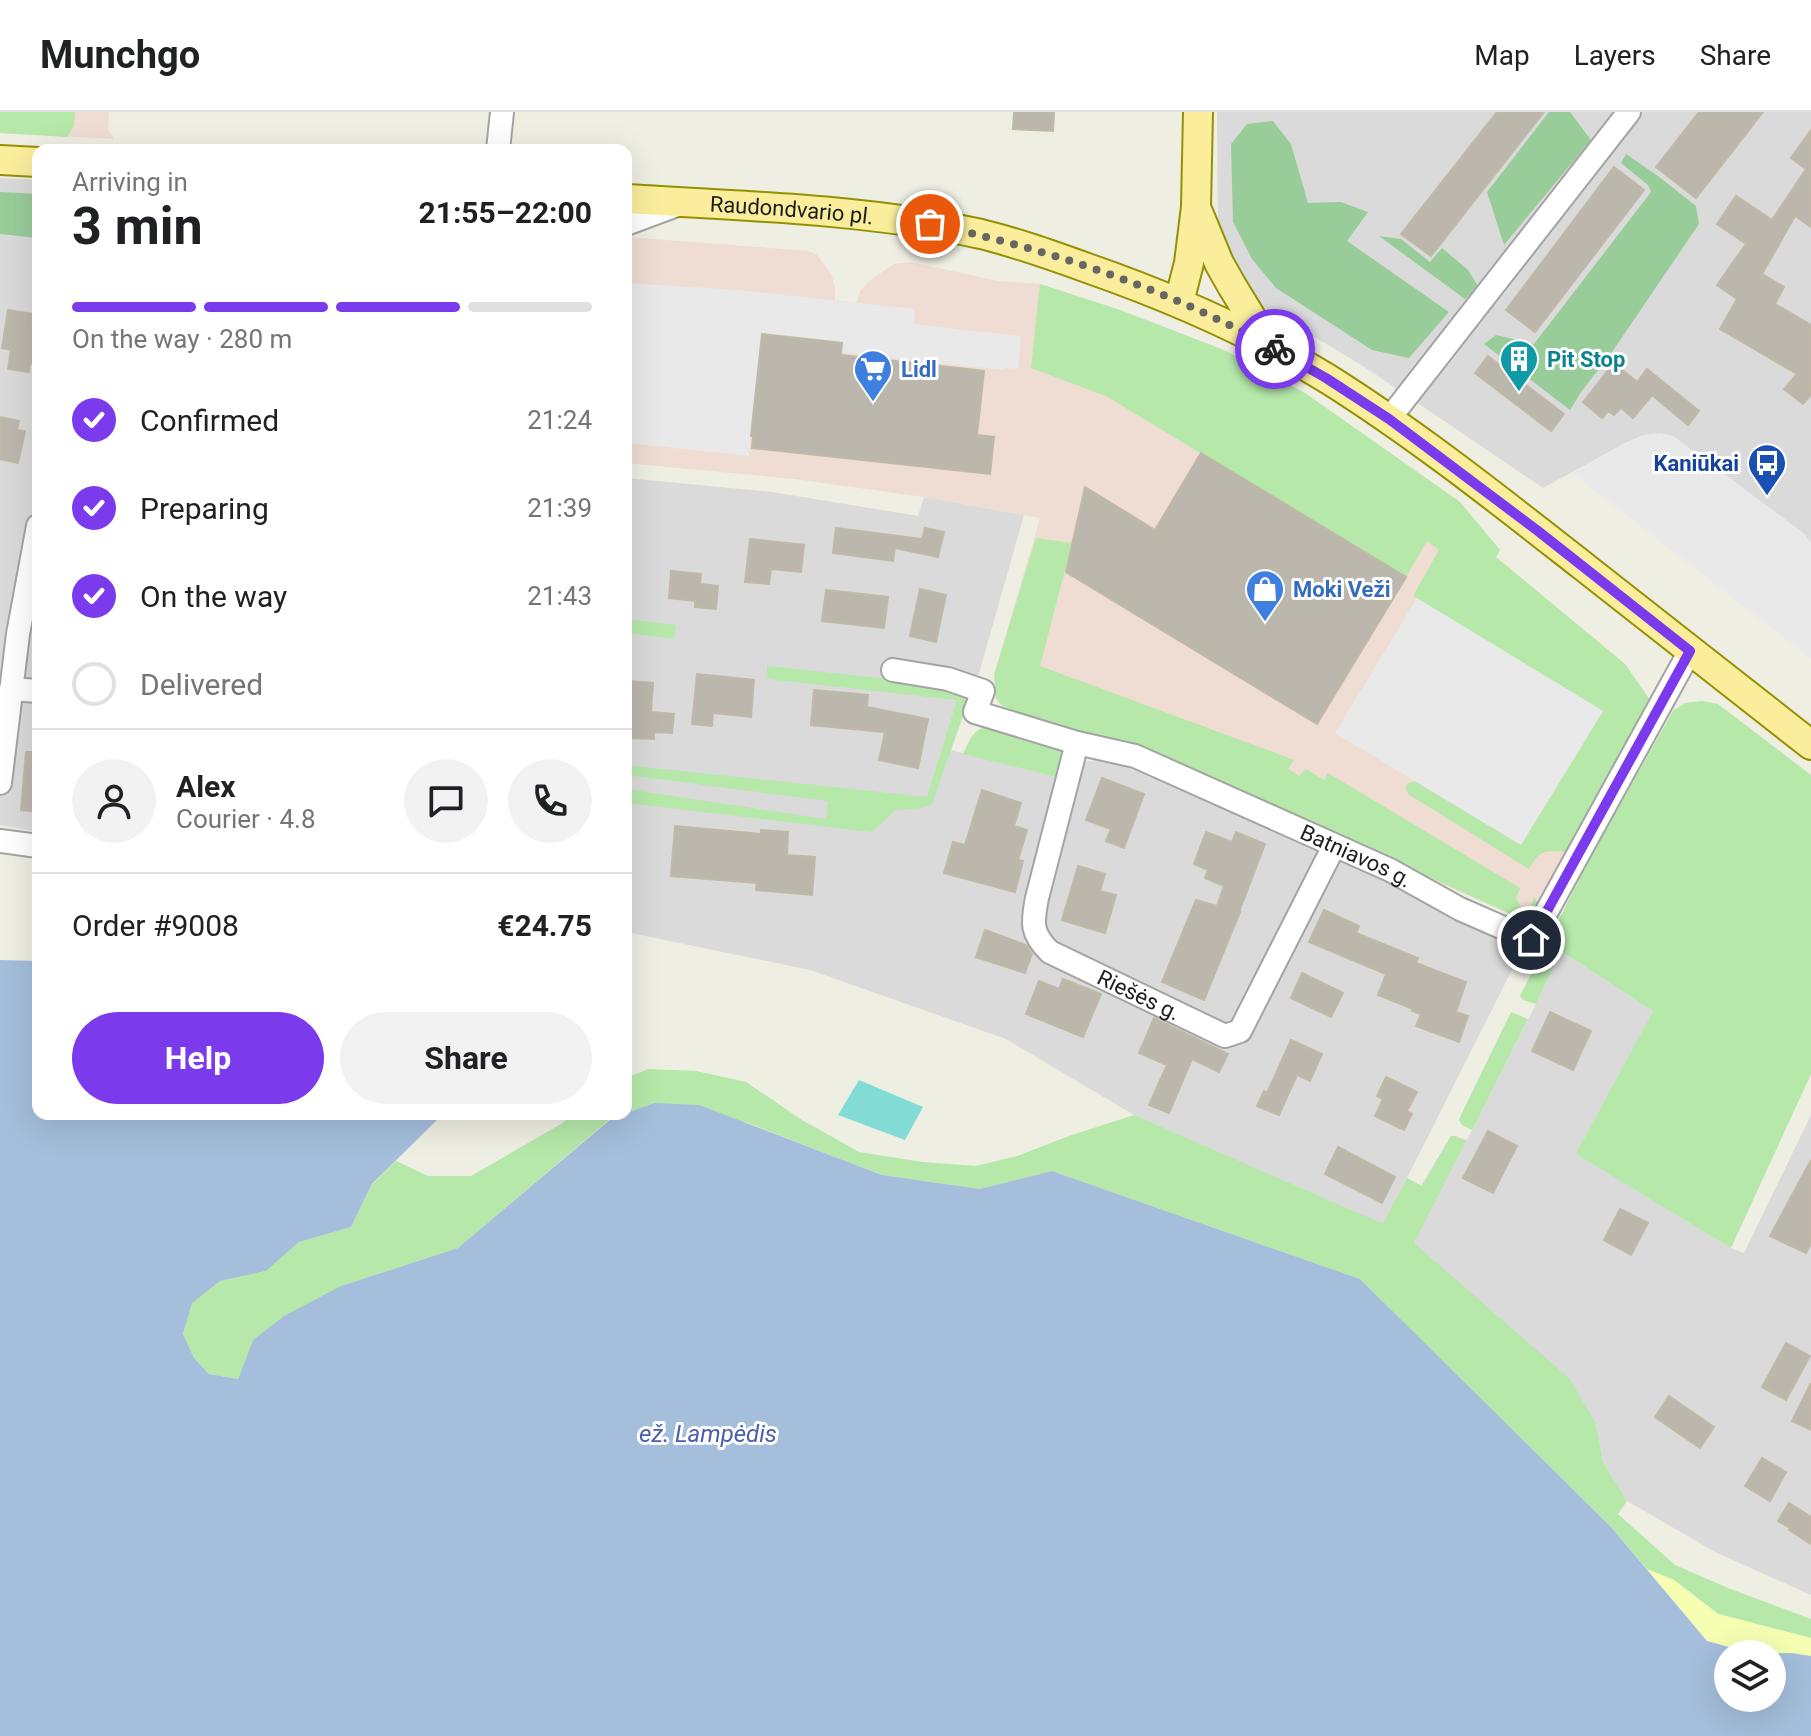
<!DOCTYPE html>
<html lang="en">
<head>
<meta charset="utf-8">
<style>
  body { margin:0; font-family:Roboto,sans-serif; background:#f2f2f2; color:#202124; height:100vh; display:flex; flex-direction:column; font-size:30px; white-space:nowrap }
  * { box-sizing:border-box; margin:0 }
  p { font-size:26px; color:#757577 }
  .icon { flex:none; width:44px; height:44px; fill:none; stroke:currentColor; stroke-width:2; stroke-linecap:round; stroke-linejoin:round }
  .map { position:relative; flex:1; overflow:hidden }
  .details { position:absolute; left:32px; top:32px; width:600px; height:976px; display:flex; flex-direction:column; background:#fff; border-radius:16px; box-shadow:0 8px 32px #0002 }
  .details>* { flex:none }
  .buttons { position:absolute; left:1714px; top:1528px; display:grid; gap:16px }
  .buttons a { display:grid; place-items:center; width:72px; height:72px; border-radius:50%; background:#fff; box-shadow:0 8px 32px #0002; font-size:40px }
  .pin { position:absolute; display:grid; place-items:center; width:68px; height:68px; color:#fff; margin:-34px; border:4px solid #fff; border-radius:50%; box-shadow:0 2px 8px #0007 }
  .courier { position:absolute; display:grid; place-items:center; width:80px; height:80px; margin:-40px; border:6px solid #7c3aed; border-radius:50%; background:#fff; color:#222; box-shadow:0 2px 10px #0007 }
  .headline em { font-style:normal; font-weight:700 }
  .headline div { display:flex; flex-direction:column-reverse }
  .headline { display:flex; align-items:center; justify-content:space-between; height:136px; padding:0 40px }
  h1 { font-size:52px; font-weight:700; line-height:60px }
  .bar { display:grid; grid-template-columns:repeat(4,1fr); gap:12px 8px; align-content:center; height:96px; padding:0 40px }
  .bar i { height:10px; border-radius:6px; background:#e0e0e0 }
  .bar .on { background:#7c3aed }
  .bar p { grid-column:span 4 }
  .line { display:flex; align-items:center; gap:20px; padding:0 40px; border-top:2px solid #e0e0e0 }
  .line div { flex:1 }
  .round { display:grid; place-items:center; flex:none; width:84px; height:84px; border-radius:42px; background:#f2f2f2 }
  ol { padding:0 40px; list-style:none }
  li { display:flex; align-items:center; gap:24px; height:88px }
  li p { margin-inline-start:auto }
  li .icon { padding:8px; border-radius:50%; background:#7c3aed; color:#fff; stroke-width:4 }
  li:last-child { color:#757577 }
  li i { width:44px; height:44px; border:4px solid #e0e0e0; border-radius:50% }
  .button { display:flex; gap:16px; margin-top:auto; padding:16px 40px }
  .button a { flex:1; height:92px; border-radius:48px; background:#7c3aed; color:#fff; font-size:32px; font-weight:700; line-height:92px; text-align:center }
  .button a+a { background:#f2f2f2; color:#202124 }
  header { display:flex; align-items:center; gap:48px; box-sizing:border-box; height:112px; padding:0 40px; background:#fff; border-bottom:2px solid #e0e0e0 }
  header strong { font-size:38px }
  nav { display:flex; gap:44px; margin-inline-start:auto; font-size:28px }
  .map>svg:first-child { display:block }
</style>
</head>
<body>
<header>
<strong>Munchgo</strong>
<nav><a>Map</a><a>Layers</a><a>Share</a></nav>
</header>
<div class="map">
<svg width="1811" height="1624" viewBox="0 0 1811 1624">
  <rect width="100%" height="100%" fill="#eeeee3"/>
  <path fill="#dbdada" d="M1217,0H1811V431L1803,421L1673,324L1627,330L1543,376L1363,254L1258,191L1231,154L1218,115Z
    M0,66L38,68V720L0,713Z
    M626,366L772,380L918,404L924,385L1024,403L980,558L951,638L1075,670L1084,650L1100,647L1111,648L1312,736L1350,748L1508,829L1518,843L1517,848L1407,1066L1421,1074L1451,1024H1455L1467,1028L1536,892L1561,839L1653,899L1577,1042L1731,1136L1744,1141L1811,1003V1483L1717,1441L1627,1389L1603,1350L1596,1312L1134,1003L1006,927L810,858L626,820Z"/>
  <path fill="#efdcd2" d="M0,0H109L108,17L114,27L0,21Z
    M626,125L809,139L817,143L832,164L835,176V188L857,191L860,179L869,169L894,152L910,150L998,169L1040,172L1120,198L1224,238L1305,281L1460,390L1500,438L1496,445L1625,552L1650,588L1531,806L1524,808L1496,796L1144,636L1021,603L1001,593L996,586L994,563L1040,406L924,385L795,367L626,351Z"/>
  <path fill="#b5e8a9" d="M0,0H75L74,14L67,25L0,21Z
    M1040,172L1120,198L1224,238L1305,281L1460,390L1500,438L1496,445L1625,552L1650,588L1569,739C1545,740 1541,735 1529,757L1408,682L1406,676L1407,672L1415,669L1521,733L1603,599L1413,484L1439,438L1427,429L1406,465L1106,284L1031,256Z
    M1036,426L1072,431L1040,554L1294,648L1288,657L1299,664L1306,657L1324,668L1328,661L1520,776L1516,786L1524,801H1529L1534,785L1538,791L1539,799L1531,806L1524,808L1144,636L1021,603L1001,593L996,586L994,563Z
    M626,507L676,513L674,527L626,521Z
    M767,554L945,573L963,578L969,586L932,692L922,696L896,698L872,720L626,691V677L826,707L828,689L626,663V653L927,685L957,588L767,567Z
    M1702,589L1718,592L1811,663V962L1731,1136L1576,1042L1653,899L1561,839L1536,892L1523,888L1520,884L1590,746L1673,599L1685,591Z
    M990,613L1059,633L1063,641L1060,666L963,642C971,626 972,618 990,613Z
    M1511,900L1528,907L1472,1018L1462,1013L1459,1008L1461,1003Z
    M648,957L696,959L746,970L802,1008L859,1040L922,1050L976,1054L1017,1044L1069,1024L1134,1003L1383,1112L1407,1066L1422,1074L1451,1024H1455L1466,1029L1414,1131L1570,1267L1596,1312L1603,1350L1627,1389L1618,1402L1675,1453L1728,1476L1811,1507V1526L1718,1502L1674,1468L1647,1457L1611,1415L1360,1167L1052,1059L980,1077L882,1063L748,1011L654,991L626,1001V966Z
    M574,1002H623L611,1006L458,1136L341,1174L253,1228L238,1267L209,1262L194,1246L183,1222L192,1190L220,1169L266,1159L299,1130L351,1115L372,1073L396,1049L428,1064H471L561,1012Z"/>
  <path fill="#98cd99" d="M1549,0H1570L1591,28L1504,133L1487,80Z
    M1273,9L1291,32L1308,91L1341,90L1368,100L1347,129L1449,200L1409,246L1372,238L1276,176L1252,147L1233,110L1231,32L1247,12Z
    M1626,42L1658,64L1696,94L1699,112L1610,243L1581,280L1570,298L1484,232L1496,223L1534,232L1651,80L1648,73L1621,51Z
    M0,80L38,82V126L0,122Z
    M1379,124L1401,127L1430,150L1442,136L1468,158L1478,174L1465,187Z"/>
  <path fill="#f6feb2" d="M1647,1457L1674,1468L1718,1502L1811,1526V1544L1791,1541L1754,1542L1707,1529Z"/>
  <path fill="#82dcd5" d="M859,968L923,995L905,1028L838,1003Z"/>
  <path fill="#e9e9e9" d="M626,171L739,178L915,197L914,212L1021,224L1018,257L1004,256L1003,258L762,232L749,344L626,331Z
    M1660,321L1673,324L1803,421L1811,431V547L1572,361L1627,330L1643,323Z
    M1417,486L1603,599L1521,733L1335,621Z"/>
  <path fill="#a4bedb" d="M0,848L38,849V1002H443L372,1072L351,1115L299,1130L266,1159L220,1169L192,1191L183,1222L194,1246L209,1262L238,1267L253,1228L284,1204L341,1174L458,1136L612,1006L654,991L699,993L882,1063L980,1077L1052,1059L1360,1167L1611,1415L1707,1529L1754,1542H1728V1586H1772V1542H1755L1791,1541L1811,1544V1624H0Z"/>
  <path fill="#bbb7ad" stroke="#c0b9a6" stroke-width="2" d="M1014,0H1054L1053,19L1013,17Z
    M1497,0H1544L1431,144L1401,122Z
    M1699,0H1763L1696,86L1656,55Z
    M1811,18V115L1795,104L1762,162L1784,175L1775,192L1811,213V283L1803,292L1784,277L1797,262L1720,217L1737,187L1717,173L1746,132L1717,112L1736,84L1772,108L1806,57L1791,46Z
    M1614,55L1644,78L1535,220L1506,198Z
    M8,198L34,202L32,215H38V253L30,251L29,260L8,257L11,238L2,236Z
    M762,222L842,231L841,243L984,259L977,323L994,325L990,362L752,336L753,324H751Z
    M1488,244L1564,302L1551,319L1475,261Z
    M1614,251L1637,270L1647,257L1699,299L1688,313L1652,283L1633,306L1621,296L1614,303L1608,299L1602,306L1583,290Z
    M0,305L19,309L17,318L25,319L18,351L0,347Z
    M1201,341L1406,465L1317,612L1066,460L1085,375L1155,418Z
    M836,416L922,427L925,416L944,420L938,445L895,436L893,449L833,441Z
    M750,427L804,433L801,460L771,457L769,472L745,470Z
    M671,459L701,462L700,472L718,474L716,497L695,495V489L669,486Z
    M920,477L946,483L936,530L910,524Z
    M826,478L888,485L884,516L822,509Z
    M697,562L754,568L751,605L713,601L712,614L692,612Z
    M626,569L653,571L651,600L674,602L672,621L654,620V627L630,626L631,607H626Z
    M814,578L868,583L867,595L928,607L918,656L879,648L885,620L811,613Z
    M26,640H38V700L21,698Z
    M1102,666L1144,682L1124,736L1106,729L1111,717L1086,708Z
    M982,678L1021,691L1014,714L1027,718L1018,748L1023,749L1015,780L944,761L953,730L965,733Z
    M675,714L761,722V718L788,720L787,743L815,745L812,783L756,778L757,771L671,764Z
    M1206,720L1232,730L1236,720L1265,732L1239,800H1240L1204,888L1162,870L1196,788L1217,794L1224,774L1205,766L1208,758L1194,752Z
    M1078,754L1105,762L1100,779L1116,783L1105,821L1062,808Z
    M1324,798L1359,814L1356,821L1418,846L1416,851L1466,870L1456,900L1468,904L1459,930L1416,914L1421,902L1412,899L1413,897L1378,883L1386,862L1309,830Z
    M985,818L1026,833L1032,842L1025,861L976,845Z
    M1302,861L1343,881L1331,905L1291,886Z
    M1063,867L1101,882L1083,925L1026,902L1039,869L1059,877Z
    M1550,900L1591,919L1573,958L1532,939Z
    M1154,906L1228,942L1219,960L1192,947L1169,1001L1149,993L1167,953L1139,941Z
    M1291,928L1322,942L1310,969L1297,963L1279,1003L1257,994L1264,979L1267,981Z
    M1386,965L1417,980L1407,999L1412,1002L1404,1018L1375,1004L1383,987L1377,984Z
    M1488,1019L1517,1034L1493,1081L1463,1066Z
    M1338,1035L1395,1065L1382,1091L1325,1062Z
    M1811,1048V1131L1806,1141L1770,1124Z
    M1620,1097L1648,1111L1631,1143L1604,1128Z
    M1786,1231L1810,1244L1786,1288L1762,1275Z
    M1811,1271V1318L1792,1309Z
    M1669,1284L1714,1315L1700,1336L1655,1305Z
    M1762,1346L1786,1360L1770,1389L1745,1374Z
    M1789,1391L1811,1405V1432L1789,1418L1790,1416L1778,1409Z"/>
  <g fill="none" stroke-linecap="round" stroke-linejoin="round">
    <g stroke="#a4a4a4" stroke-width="26">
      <g id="minor">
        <path d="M498,38L502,0"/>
        <path d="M626,112L677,93"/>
        <path d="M1389,307L1629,0"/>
        <path id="s1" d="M893,558L948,567L983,579L975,600L1077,631L1135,644L1390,758L1460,797L1531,828L1690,539"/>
        <path d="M11,577L38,579"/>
        <path id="s2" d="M1077,631L1037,786C1032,811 1031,822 1050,840L1225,924L1240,919L1334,734"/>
        <path d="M0,671L18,522L38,414"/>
        <path d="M0,729L38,734"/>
      </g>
    </g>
    <g stroke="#949003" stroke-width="32">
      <g id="major">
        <path d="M0,48L38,50"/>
        <path id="s3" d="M626,87C744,94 866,97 981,122C1018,131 1054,144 1090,157C1173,186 1253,221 1328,267C1417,323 1500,389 1583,454C1659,514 1735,573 1811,633"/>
        <path d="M1198,100L1219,151L1232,174L1268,233"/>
        <path d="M1179,190L1189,151L1196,95L1198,0"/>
      </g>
    </g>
    <use href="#minor" stroke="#fff" stroke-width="22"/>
    <use href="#major" stroke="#faee9c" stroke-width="28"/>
  </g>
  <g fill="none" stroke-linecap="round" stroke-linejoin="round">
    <path stroke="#666662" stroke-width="8" stroke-dasharray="0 14.4" d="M930,112C1049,137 1168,177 1275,237"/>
    <path stroke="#7c3aed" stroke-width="10" d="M1275,237L1326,266L1389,307L1538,419L1690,539L1531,828"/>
  </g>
  <defs>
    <g id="building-pin" transform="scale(2)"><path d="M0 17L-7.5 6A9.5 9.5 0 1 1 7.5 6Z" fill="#0f9aa8" stroke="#fff"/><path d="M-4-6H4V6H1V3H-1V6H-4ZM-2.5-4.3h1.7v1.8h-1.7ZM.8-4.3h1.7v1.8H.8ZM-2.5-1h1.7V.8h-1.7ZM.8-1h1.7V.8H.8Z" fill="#fff"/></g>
    <g id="supermarket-pin" transform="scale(2)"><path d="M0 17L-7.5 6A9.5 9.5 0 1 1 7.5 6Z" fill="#3f7fe0" stroke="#fff"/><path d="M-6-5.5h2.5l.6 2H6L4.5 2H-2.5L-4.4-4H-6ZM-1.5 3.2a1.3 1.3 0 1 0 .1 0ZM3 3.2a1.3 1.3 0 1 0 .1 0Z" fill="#fff"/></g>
    <g id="bus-pin" transform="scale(2)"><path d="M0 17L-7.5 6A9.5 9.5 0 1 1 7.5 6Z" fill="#1a4fb4" stroke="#fff"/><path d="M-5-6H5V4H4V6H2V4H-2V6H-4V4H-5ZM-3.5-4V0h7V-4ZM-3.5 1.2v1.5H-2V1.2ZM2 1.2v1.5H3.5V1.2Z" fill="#fff"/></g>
    <g id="shop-pin" transform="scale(2)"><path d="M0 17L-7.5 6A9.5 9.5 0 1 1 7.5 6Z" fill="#3f7fe0" stroke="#fff"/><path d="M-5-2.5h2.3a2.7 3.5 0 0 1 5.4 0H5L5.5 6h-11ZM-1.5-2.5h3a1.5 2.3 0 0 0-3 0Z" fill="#fff"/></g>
  </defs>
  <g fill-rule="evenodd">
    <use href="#building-pin" x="1519" y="247"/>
    <use href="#supermarket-pin" x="873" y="257"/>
    <use href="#bus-pin" x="1767" y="351"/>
    <use href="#shop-pin" x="1265" y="477"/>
  </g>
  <g text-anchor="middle" stroke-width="6" stroke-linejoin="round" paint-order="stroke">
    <g font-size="22" fill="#1d1d1d" stroke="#fff">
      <text dy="8" stroke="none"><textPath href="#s3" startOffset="166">Raudondvario pl.</textPath></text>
      <text dy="8" stroke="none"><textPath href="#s1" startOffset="524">Batniavos g.</textPath></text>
      <text dy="8" stroke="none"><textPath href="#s2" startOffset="318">Riešės g.</textPath></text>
    </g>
    <g font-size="22" font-weight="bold" fill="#0d838f" stroke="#fff" text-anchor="start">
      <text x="1547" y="255">Pit Stop</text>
    </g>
    <g font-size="22" font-weight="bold" fill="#366cbe" stroke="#fff" text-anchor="start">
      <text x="901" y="265">Lidl</text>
      <text x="1293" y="485">Moki Veži</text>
    </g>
    <g font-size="22" font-weight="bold" fill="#164399" stroke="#fff" text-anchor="end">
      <text x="1739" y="359">Kaniūkai</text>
    </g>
    <g font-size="24" font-style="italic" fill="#4b5eab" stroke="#fff">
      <text x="708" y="1330">ež. Lampėdis</text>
    </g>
  </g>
</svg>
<div class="buttons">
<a><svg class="icon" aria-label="layers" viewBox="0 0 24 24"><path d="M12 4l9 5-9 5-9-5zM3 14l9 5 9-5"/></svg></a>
</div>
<div class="pin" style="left:930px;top:112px;background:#ea580c"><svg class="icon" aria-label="bag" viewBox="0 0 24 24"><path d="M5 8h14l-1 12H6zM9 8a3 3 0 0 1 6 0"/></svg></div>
<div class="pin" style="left:1531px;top:828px;background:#1f2937"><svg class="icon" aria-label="home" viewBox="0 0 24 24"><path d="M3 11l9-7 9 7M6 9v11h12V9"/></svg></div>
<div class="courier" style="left:1275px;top:237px"><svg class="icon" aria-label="bike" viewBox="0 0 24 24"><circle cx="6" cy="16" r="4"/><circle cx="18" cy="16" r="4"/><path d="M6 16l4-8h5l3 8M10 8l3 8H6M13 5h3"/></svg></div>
<section class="details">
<div class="headline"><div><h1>3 min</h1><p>Arriving in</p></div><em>21:55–22:00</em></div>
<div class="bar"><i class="on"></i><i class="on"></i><i class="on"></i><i></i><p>On the way · 280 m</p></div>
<ol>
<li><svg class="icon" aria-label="check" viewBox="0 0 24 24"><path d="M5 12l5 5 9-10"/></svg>Confirmed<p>21:24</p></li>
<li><svg class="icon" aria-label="check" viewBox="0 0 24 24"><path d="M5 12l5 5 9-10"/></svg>Preparing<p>21:39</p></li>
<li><svg class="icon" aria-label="check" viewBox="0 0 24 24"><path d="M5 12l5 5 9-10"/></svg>On the way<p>21:43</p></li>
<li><i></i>Delivered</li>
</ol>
<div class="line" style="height:144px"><a class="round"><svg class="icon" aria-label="person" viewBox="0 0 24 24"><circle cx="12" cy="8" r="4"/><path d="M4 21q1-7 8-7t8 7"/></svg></a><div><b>Alex</b><p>Courier · 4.8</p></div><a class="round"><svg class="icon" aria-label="chat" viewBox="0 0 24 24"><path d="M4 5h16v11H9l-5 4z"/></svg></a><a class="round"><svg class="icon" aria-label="phone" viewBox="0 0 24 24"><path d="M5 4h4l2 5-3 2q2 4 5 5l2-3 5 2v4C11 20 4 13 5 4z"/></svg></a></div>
<div class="line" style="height:104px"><div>Order #9008</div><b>€24.75</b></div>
<div class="button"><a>Help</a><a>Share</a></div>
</section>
</div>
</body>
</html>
